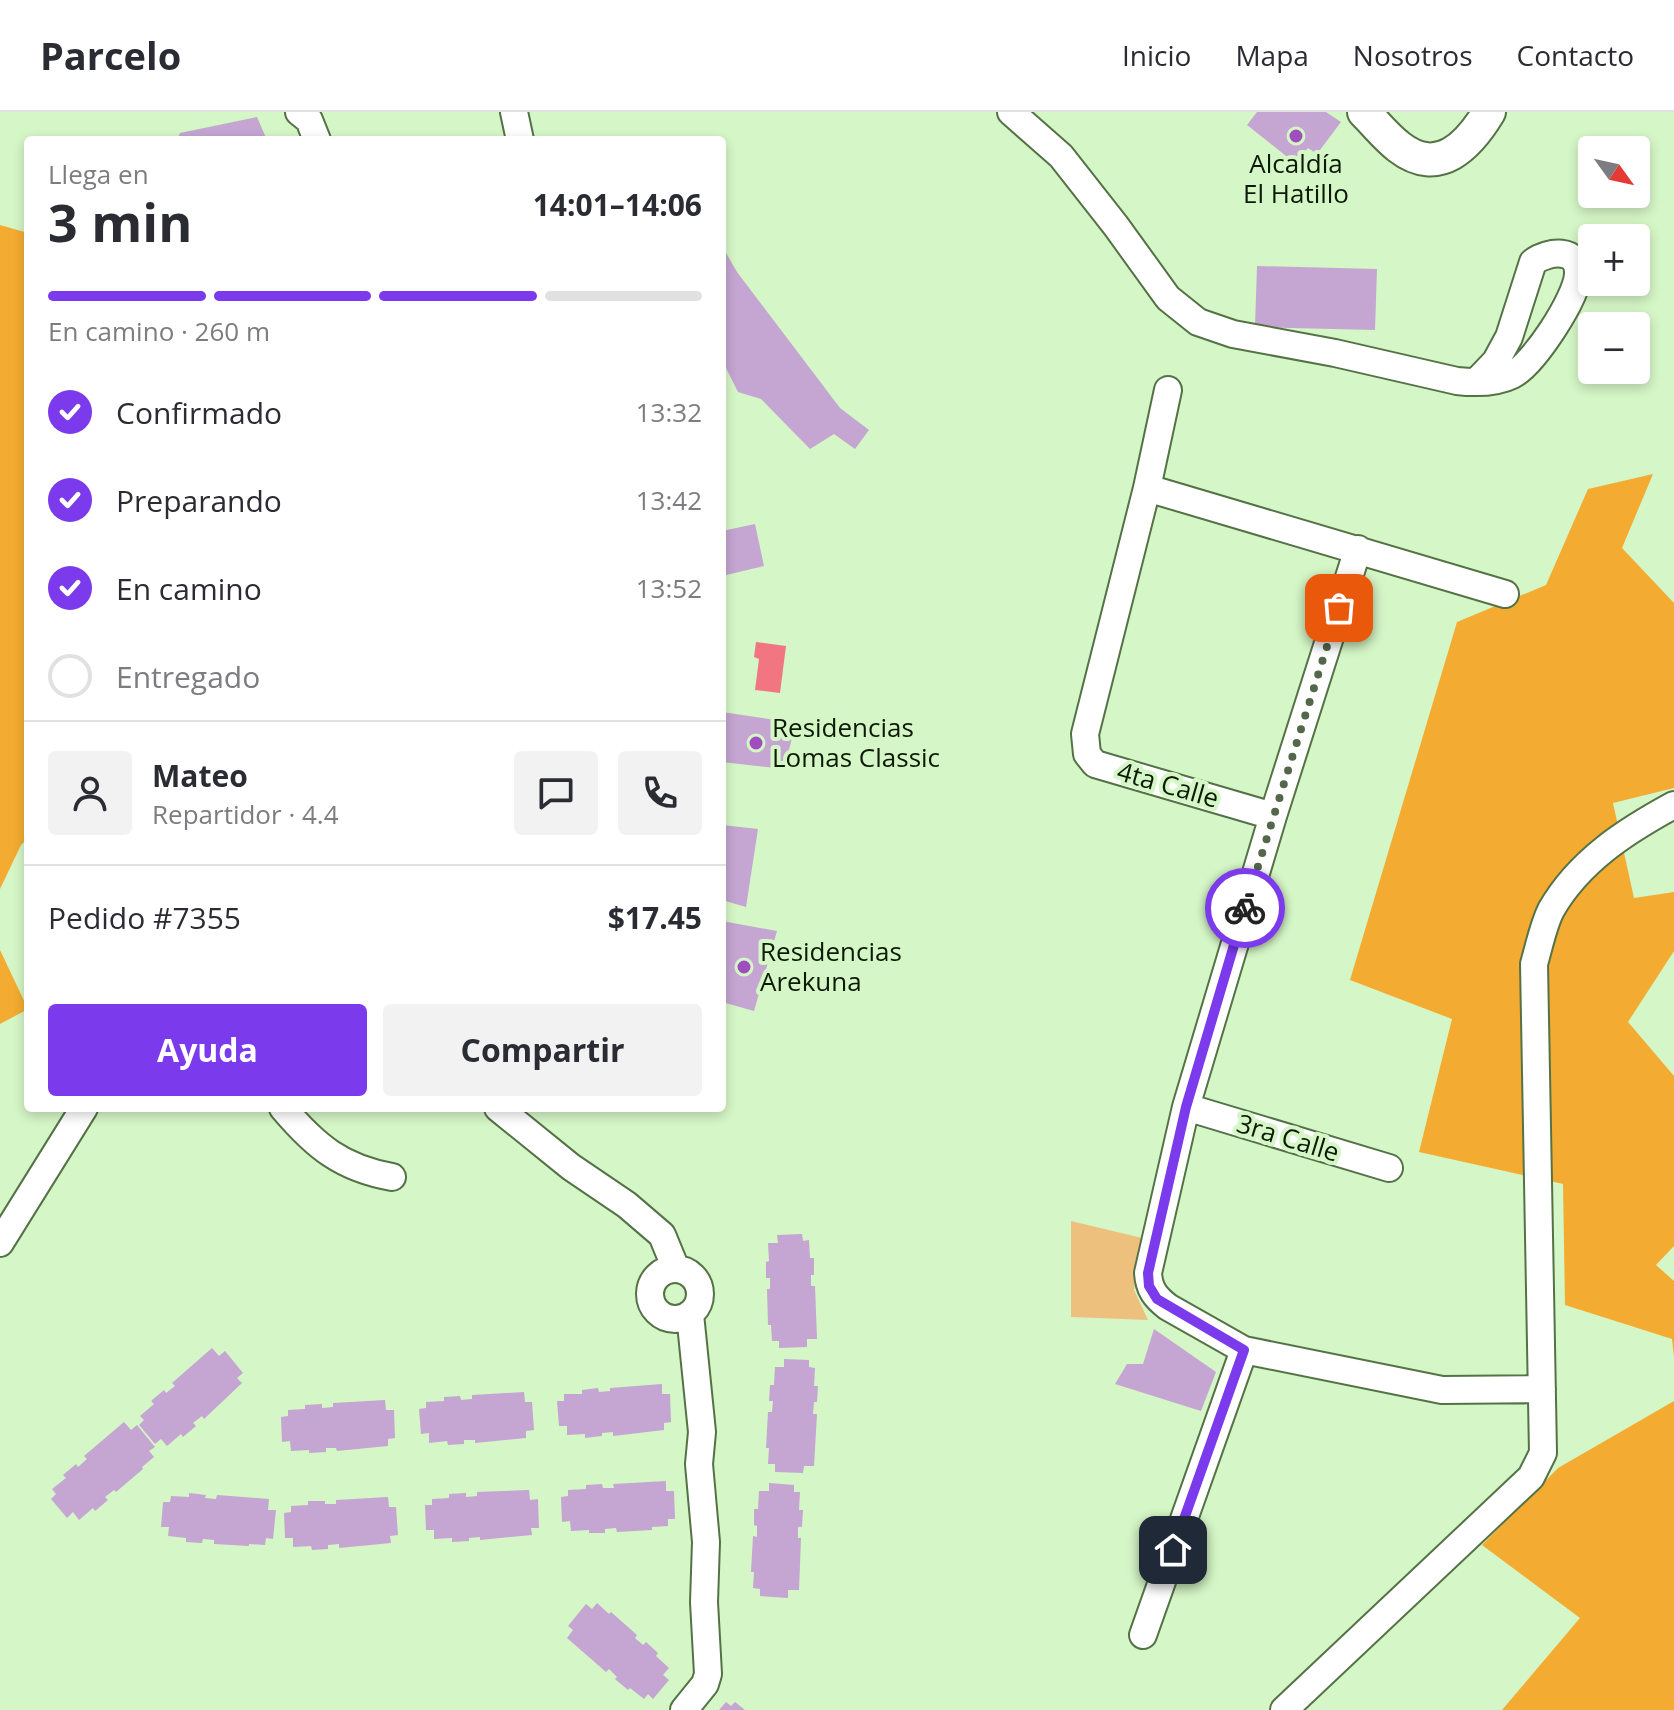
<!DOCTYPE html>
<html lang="es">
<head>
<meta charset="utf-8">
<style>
  body { margin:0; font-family:"Open Sans",sans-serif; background:#f2f2f3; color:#2b2b33; height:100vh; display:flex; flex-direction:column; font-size:30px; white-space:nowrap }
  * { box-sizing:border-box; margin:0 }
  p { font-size:26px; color:#7c7c81 }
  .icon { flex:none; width:44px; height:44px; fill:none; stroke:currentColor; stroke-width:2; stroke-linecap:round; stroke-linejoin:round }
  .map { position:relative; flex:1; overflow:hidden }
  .sheet { position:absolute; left:24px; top:24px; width:702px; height:976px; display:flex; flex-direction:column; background:#fff; border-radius:8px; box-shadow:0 4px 12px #0003 }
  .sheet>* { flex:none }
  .needle { width:52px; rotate:123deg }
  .fabs { position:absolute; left:1578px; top:24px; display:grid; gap:16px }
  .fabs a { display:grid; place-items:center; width:72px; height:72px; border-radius:8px; background:#fff; box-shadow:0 4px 12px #0003; font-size:40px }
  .pin { position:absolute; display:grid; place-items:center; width:68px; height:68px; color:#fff; margin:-34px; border-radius:16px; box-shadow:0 4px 12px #0006 }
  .courier { position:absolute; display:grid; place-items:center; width:80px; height:80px; margin:-40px; border:6px solid #7c3aed; border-radius:50%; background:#fff; color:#222; box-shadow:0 2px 10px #0007 }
  .summary em { font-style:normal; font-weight:700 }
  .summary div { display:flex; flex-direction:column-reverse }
  .summary { display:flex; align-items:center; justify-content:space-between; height:136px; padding:0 24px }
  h1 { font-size:52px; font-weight:700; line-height:60px }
  .bar { display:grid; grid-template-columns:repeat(4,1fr); gap:12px 8px; align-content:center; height:96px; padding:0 24px }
  .bar i { height:10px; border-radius:6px; background:#e1e1e2 }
  .bar .on { background:#7c3aed }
  .bar p { grid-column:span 4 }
  .line { display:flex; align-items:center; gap:20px; padding:0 24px; border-top:2px solid #e1e1e2 }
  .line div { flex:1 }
  .round { display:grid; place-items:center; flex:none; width:84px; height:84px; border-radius:8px; background:#f2f2f3 }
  ol { padding:0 24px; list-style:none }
  li { display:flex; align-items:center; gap:24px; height:88px }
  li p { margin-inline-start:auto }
  li .icon { padding:8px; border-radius:50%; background:#7c3aed; color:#fff; stroke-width:4 }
  li:last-child { color:#7c7c81 }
  li i { width:44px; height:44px; border:4px solid #e1e1e2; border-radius:50% }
  .primary-button { display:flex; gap:16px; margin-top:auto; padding:16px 24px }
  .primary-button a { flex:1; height:92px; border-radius:8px; background:#7c3aed; color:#fff; font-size:32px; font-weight:700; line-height:92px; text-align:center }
  .primary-button a+a { background:#f2f2f3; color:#2b2b33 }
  header { display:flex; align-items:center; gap:48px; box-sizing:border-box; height:112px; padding:0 40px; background:#fff; border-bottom:2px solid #e1e1e2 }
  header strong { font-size:38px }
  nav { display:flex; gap:44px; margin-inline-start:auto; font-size:28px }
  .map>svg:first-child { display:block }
</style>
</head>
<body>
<header>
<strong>Parcelo</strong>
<nav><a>Inicio</a><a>Mapa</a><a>Nosotros</a><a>Contacto</a></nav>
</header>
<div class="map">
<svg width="1674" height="1598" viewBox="0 0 1674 1598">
  <rect width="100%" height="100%" fill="#d5f6c6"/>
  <path fill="#eec07d" d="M1071,1109L1142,1126L1134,1178L1148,1208L1071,1205Z"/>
  <path fill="#f3ac31" d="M0,113L28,121V726L21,733L0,777Z
    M1653,362L1622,436L1674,491V676L1613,691L1634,786L1674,780V839L1628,910L1674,964V1134L1656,1153L1674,1169V1245L1672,1227L1565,1193L1563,1072L1419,1040L1452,907L1350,868L1457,510L1546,473L1588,377Z
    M0,838L28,897L0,912Z
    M1674,1289V1598H1502L1580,1506L1482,1433L1558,1356Z"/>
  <path fill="#f27682" d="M756,530L786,534L780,581L755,578L759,547L754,545Z"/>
  <path fill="#c5a5d2" d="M1257,0H1326L1341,10L1317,42L1308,36L1295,51L1247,13Z
    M257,5L267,28H177L180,21Z
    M722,134L737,160L840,296L869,318L855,337L834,322L810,337L761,287L738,280L722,248Z
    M1257,154L1377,157L1375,218L1255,215Z
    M755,412L764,454L722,464V419Z
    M722,600L796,611L784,657L722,650Z
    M722,713L758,717L746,795L722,788Z
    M722,809L777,819L754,899L722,890Z
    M802,1122L803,1129L809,1128L810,1146H814V1163H811V1174H815L817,1227H807V1235L779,1236V1229H772L771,1213H768L767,1177H770V1166H766V1150L769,1149L768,1131H778L777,1123Z
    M1154,1217L1216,1260L1201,1299L1115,1272L1127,1252H1143Z
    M212,1236L219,1244L225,1239L243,1261L237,1266L242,1271L204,1307L202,1304L193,1311L196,1314L183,1325L181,1322L167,1334L161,1327L155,1332L139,1313L144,1308L140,1304L154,1292L151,1289L164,1278L166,1281L175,1274L172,1271Z
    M784,1247L809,1248V1255L815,1256L814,1274H818L817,1290H814L813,1302H817L814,1354H804L803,1361L775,1360V1352H768L769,1336H766L768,1300H772L773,1289H769L770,1273H774L775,1255H784Z
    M662,1272V1282H670L671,1310L664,1311V1318L613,1324V1320L602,1321V1324L585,1326V1322L567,1323V1314H559L557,1289H564V1282H582V1278L598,1276L599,1280L610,1279V1276Z
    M524,1280L525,1290H532L534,1318L526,1319V1326L475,1331V1328H464V1332L448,1333L447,1329L429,1331V1321L421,1322L419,1297L426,1296V1290L444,1289V1285L460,1284L461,1288L472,1287V1283Z
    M385,1288L386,1298H394L395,1326L388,1327V1334L337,1339L336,1336H326V1340L309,1341V1338L291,1339L290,1329L282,1330L281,1305L288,1304V1298L305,1297V1293L322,1292V1296L333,1295V1291Z
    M124,1310L131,1318L137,1313L155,1335L149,1339L154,1345L142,1355L143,1357L116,1380L114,1378L105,1385L108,1388L95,1399L93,1396L79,1408L73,1400L67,1406L51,1387L56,1382L52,1377L66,1366L63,1363L76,1352L78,1355L87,1347L84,1344Z
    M666,1369V1379H674L675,1407H668V1414L652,1415V1418L617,1420L616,1416L605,1417V1421H589V1418L571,1419L570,1409L562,1410L561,1385L568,1384V1378L586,1377V1373L602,1372L603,1376H614L613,1372Z
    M769,1371L794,1373V1380H800L799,1398H803L802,1415H798V1426H801L799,1478H788V1486L760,1484V1477L753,1476L754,1460H751L753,1424L757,1425V1414L754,1413V1397H758L759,1379H769Z
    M529,1378L530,1388L538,1387L539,1416H531L532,1423L480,1428V1425L469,1426V1429L452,1430V1426L434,1427V1418H426L425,1393H432V1387L449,1386V1382L466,1381V1385L477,1384V1380Z
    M189,1381L206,1383L205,1386L216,1387L217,1383L269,1387L268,1398H276L273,1427L266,1426L265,1433L249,1432V1434L214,1432V1428L203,1427L202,1431L186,1430V1426L168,1424L169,1415H161L163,1390H170L171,1384L189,1385Z
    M388,1385L389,1395H396L398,1423L390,1424L391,1431L339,1436V1432L328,1433V1437L312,1438L311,1434L293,1435V1426H285L284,1401L291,1400V1394L308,1393V1389H325V1392H336V1388Z
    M597,1491L609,1502L611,1500L637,1523L635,1526L643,1533L646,1530L658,1541L656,1544L669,1556L663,1563L669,1568L653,1587L648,1582L644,1587L630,1576L628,1578L615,1567L617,1565L609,1557L606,1560L567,1526L573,1518L568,1514L586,1492L592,1497Z
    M726,1590L731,1594L735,1590L745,1598H719Z"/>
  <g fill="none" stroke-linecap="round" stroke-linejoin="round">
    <g stroke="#557247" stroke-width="30">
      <path id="minor" d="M299,0L309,8L317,28
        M514,0L520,28
        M1011,0L1061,44L1116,114L1168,186L1198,210L1233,222L1335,241L1457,269C1475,271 1496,271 1512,263C1533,253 1577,186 1578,162C1579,135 1548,139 1533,150L1509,225L1496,249L1477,269
        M1168,278L1147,376L1085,622L1087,642L1095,652L1273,704
        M1147,376L1505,482
        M1358,437L1273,704L1186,995L1148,1161C1149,1177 1155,1185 1168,1195L1244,1238L1442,1278L1542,1277
        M1186,995L1389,1056
        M283,996C316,1035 342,1056 392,1065
        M498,996L571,1055L627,1093L662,1123L676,1157
        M0,1131L84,996
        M650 1182a25 25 0 1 1 50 0a25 25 0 1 1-50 0Z
        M1143,1523L1244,1238
        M684,1598L705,1572L708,1562L704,1490L706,1430L699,1352L702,1320L690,1202
        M1284,1598L1531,1365L1543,1341L1534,852C1539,835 1543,814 1551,798C1579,749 1626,719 1674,693"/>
    </g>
    <g stroke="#557247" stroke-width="36">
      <path id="major" d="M1364,0C1375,11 1386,25 1399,35C1439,66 1469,33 1489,0"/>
    </g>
    <use href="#minor" stroke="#fff" stroke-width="26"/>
    <use href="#major" stroke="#fff" stroke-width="32"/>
  </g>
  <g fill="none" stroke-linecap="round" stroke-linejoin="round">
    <path stroke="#54674a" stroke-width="8" stroke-dasharray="0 14.4" d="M1245,796L1339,496"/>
    <path stroke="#7c3aed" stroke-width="10" d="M1173,1438L1244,1238L1157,1187L1149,1174L1148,1161L1186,995L1245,796"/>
  </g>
  <g fill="#a04ebe" stroke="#d5f6c6" stroke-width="3">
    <circle cx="1296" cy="24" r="8"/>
    <circle cx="756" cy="631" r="8"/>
    <circle cx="744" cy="855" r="8"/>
  </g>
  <g text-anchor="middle" stroke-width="8" stroke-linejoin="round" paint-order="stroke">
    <g font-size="26" fill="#0e1a08" stroke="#d5f6c6" text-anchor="start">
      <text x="1296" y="61" text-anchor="middle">Alcaldía<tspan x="1296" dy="30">El Hatillo</tspan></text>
      <text x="772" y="625">Residencias<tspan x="772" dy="30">Lomas Classic</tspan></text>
      <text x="760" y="849">Residencias<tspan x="760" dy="30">Arekuna</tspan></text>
    </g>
    <g font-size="26" fill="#0e1a08" stroke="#d5f6c6">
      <text transform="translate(1168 673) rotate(16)" y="9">4ta Calle</text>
      <text transform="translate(1288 1026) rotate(17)" y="9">3ra Calle</text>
    </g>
  </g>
</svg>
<div class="fabs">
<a><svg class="needle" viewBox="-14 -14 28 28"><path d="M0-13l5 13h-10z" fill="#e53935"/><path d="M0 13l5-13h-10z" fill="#7c7c81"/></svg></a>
<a>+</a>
<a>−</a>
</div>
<div class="pin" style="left:1339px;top:496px;background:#ea580c"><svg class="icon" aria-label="bag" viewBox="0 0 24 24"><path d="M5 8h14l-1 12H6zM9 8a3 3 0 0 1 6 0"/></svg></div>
<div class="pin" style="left:1173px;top:1438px;background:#1f2937"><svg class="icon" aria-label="home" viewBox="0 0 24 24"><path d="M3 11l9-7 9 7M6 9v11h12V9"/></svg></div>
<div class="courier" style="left:1245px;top:796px"><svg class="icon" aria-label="bike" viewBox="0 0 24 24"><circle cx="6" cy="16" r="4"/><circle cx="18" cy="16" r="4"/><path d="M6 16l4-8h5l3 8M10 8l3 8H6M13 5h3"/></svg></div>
<section class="sheet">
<div class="summary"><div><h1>3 min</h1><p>Llega en</p></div><em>14:01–14:06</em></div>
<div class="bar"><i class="on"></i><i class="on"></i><i class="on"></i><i></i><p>En camino · 260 m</p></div>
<ol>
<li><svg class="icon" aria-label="check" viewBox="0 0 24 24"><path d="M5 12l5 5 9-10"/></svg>Confirmado<p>13:32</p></li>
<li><svg class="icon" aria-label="check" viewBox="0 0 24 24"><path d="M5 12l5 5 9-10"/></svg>Preparando<p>13:42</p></li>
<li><svg class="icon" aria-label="check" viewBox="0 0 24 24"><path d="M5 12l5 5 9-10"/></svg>En camino<p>13:52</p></li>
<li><i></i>Entregado</li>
</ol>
<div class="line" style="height:144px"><a class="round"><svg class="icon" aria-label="person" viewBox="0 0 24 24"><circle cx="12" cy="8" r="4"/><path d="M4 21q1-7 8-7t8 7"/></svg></a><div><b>Mateo</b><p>Repartidor · 4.4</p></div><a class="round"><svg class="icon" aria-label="chat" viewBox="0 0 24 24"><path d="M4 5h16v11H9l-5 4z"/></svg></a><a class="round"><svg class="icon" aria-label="phone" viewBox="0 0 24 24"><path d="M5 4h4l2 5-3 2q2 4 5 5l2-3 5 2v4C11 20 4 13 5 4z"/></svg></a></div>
<div class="line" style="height:104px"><div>Pedido #7355</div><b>$17.45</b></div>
<div class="primary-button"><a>Ayuda</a><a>Compartir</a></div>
</section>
</div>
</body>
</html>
